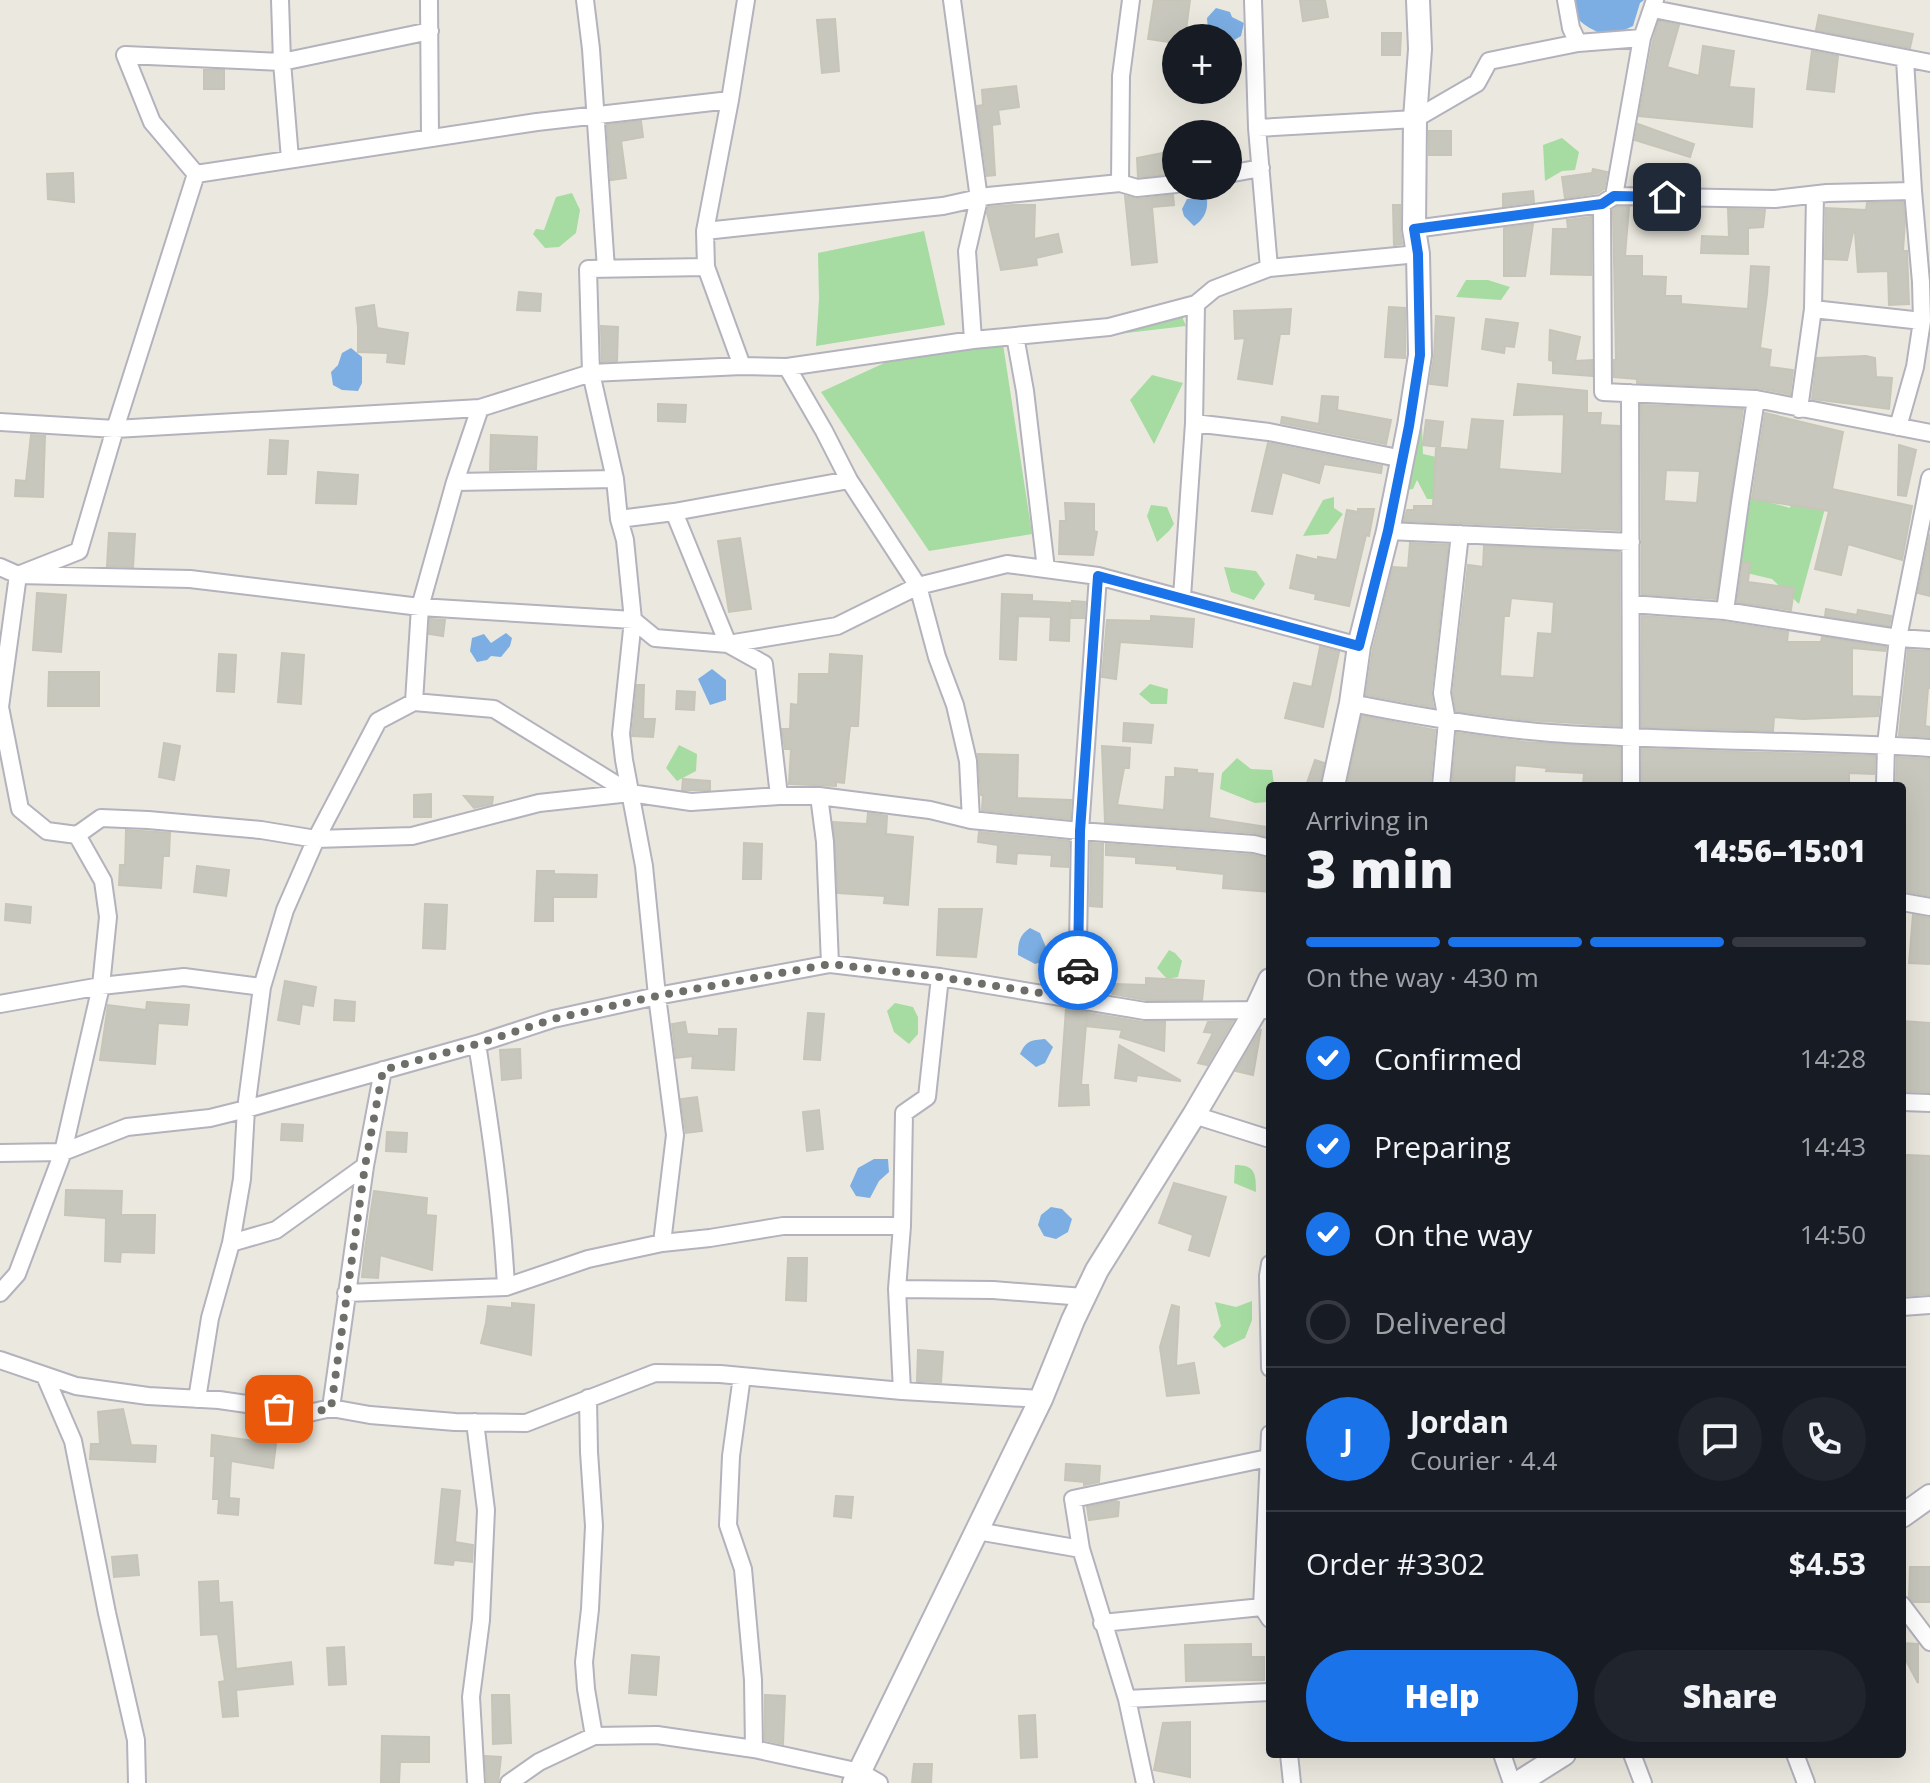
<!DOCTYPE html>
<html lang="en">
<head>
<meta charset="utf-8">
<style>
  body { margin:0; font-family:"Open Sans",sans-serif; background:#20242c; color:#f1f3f6; height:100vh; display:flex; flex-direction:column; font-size:30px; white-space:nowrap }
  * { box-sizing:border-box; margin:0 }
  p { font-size:26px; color:#9ea1a6 }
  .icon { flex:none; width:44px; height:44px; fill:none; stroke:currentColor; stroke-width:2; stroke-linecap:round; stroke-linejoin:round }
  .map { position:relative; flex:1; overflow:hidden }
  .details { position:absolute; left:1266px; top:782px; width:640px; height:976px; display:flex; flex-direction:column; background:#171b24; border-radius:8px; box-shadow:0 8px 32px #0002 }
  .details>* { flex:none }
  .fabs { position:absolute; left:1162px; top:24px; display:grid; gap:16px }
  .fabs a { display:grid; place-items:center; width:80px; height:80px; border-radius:50%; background:#171b24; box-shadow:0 8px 32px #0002; font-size:40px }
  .pin { position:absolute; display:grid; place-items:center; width:68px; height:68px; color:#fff; margin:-34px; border-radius:16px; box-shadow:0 4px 12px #0006 }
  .courier { position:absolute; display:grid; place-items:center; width:80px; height:80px; margin:-40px; border:6px solid #1a73e8; border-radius:50%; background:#fff; color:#222; box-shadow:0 2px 10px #0007 }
  .summary em { font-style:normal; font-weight:800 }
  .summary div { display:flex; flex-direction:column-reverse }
  .summary { display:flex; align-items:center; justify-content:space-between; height:136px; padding:0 40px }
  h1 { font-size:52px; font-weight:800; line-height:60px }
  .bar { display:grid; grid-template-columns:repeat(4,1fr); gap:12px 8px; align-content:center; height:96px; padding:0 40px }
  .bar i { height:10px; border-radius:6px; background:#363941 }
  .bar .selected { background:#1a73e8 }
  .bar p { grid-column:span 4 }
  .line { display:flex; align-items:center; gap:20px; padding:0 40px; border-top:2px solid #363941 }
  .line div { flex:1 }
  .round { display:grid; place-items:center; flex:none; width:84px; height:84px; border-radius:42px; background:#20242c }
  ol { padding:0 40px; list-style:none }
  li { display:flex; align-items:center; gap:24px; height:88px }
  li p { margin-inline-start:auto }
  li .icon { padding:8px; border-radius:50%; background:#1a73e8; color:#fff; stroke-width:4 }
  li:last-child { color:#9ea1a6 }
  li i { width:44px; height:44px; border:4px solid #363941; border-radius:50% }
  .button { display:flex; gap:16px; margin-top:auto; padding:16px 40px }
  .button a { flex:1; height:92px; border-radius:48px; background:#1a73e8; color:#fff; font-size:32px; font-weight:800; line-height:92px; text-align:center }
  .button a+a { background:#20242c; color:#f1f3f6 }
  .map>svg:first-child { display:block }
</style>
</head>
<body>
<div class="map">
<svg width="1930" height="1783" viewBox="0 0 1930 1783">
  <rect width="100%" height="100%" fill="#ebe9df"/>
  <path fill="#a6dca1" d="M1562,138L1579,152L1575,170L1562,171L1545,181L1543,145Z
    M572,193L580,210L576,233L559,247L545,248L533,234L536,229L544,230L556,197Z
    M924,231L945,325L816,346L819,299L818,253Z
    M1466,280H1488L1510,287L1501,300L1456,297Z
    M1184,311L1183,319L1186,326L1118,334L1101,333Z
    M1414,312L1431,329L1422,426L1423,454L1441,458L1477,499H1427L1417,480L1413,489L1403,490Z
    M1003,344L1032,534L929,551L821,392L893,359Z
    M1152,375L1183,383L1154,444L1130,400Z
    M1796,476L1829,494L1799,604L1772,579L1738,571L1751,497L1790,508Z
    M1334,497V508L1343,514L1328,534L1303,536L1323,500Z
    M1151,505L1167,507L1174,524L1169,531L1157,542L1147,516Z
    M1224,567L1256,571L1265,584L1254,600L1231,592Z
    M1150,684L1168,689L1167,704H1151L1139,694Z
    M679,745L697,754L696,771L677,781L666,768Z
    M1237,758L1251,769L1272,770L1274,784L1270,786L1268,802L1255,803L1220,789L1222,773Z
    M1169,950L1175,953L1182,961L1178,977L1167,979L1157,968Z
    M895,1003L913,1007L918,1017V1034L909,1044L894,1032L887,1011Z
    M1235,1165C1255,1165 1256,1173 1256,1192L1234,1183Z
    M1252,1301V1320L1245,1338L1224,1348L1213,1337L1221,1326L1215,1302L1236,1307Z"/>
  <path fill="#7caee3" d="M1571,0H1644L1640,3L1633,26L1609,37C1592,30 1570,21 1571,0Z
    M1216,8L1230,12L1232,17L1244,23L1241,36L1231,42L1228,40V38H1216L1208,31L1207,18Z
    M1203,197L1207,199C1208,211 1204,219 1194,226L1184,216L1182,209L1187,199Z
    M351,348L362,357V383L358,391L342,390L333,385L331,372L338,365L342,353Z
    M506,633L512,638L510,646L501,657L491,656L487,660L477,662L470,651L472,638L484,634L491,643Z
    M712,669L726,680V700L710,705L698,679Z
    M1030,928L1040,933L1051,959L1035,964L1018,955C1018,943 1019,935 1030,928Z
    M1045,1039L1053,1047L1045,1063L1036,1067L1020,1054C1026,1041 1031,1040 1045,1039Z
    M874,1159H888L889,1172L879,1181L870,1198L856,1196L850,1186L858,1168Z
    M1051,1207L1062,1209L1072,1219L1068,1232L1056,1239L1044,1236L1038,1225L1041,1215Z"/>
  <path fill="#c7c7bd" stroke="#c7c5b8" stroke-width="2" fill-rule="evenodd" d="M1154,0H1190L1185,38H1176V43L1148,39Z
    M1300,0H1325L1328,17L1303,21Z
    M1819,15L1913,34L1910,48L1816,30Z
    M835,19L839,71L822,73L817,20Z
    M1659,21L1679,25L1667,67L1699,76L1703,46L1734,51L1729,87L1754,89L1752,127L1639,116L1653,41Z
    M1382,33H1401L1400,55H1382Z
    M1812,51L1838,56L1834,92L1807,89Z
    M204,70H224V89H204Z
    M1016,86L1019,107L998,110L1000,124L992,125L995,175L987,176L977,106L983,105L982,90Z
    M641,121L643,137L621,141L626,178L611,180L607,125Z
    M1638,124L1694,144L1690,157L1635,140Z
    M1429,131H1451V155H1429Z
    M1168,152L1171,174L1138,177L1137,158Z
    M1593,169L1607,172L1604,189L1598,193L1565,198L1562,177L1592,173Z
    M73,173L74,202L48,199L47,174Z
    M1533,191L1534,202L1503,206V194Z
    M1173,195L1174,205L1152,207L1157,262L1132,265L1125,196L1138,199Z
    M1903,202L1905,221L1903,251H1907L1909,304L1889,305L1888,271L1858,272L1855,232H1853L1847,260L1825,259L1826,208L1866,210L1867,203Z
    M1013,205H1035L1034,239L1058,234L1062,252L1036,258L1037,265L1001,270L987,213L988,207Z
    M1393,205H1400V229L1402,244L1394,245Z
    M1617,207H1629L1625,256H1642V276L1666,277L1665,296H1681V304L1748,309L1751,266L1769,267L1767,294L1760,348L1771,350L1769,367L1793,370L1790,394L1757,388L1637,383V379L1614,377V360H1616L1613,210Z
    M1728,209L1765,210L1763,227L1748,228V254L1701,253L1702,236L1729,237Z
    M1591,217V275L1551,274L1553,229H1568L1567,220Z
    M1533,224L1525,276H1504V228Z
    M519,292L541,294L540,311L517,310Z
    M374,305L377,328L408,333L404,364L387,362L388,353L358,352V327L356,308Z
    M1389,307L1405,308V358L1385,357Z
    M1291,309L1289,334H1280L1272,384L1238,379L1245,338L1235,339L1234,311Z
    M1436,316L1454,318L1447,386L1430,384L1434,357Z
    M1486,319L1518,323L1514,347L1505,346L1504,353L1482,349Z
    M601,326L618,327L617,361L602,362Z
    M1550,330L1580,337L1575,361L1592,360V376L1553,373V362H1557L1549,360Z
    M1866,356L1875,358L1876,377L1892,378L1889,409L1812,399L1817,358Z
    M1518,384L1587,391V413H1601L1600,425L1619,426V530L1404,521L1407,510H1414V506H1433L1436,447L1468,450L1472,419L1503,421L1499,469L1562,474L1564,414L1514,415Z
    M1322,396L1338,397L1337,410L1391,420L1386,444L1281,423L1282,417L1319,424Z
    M658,404L686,405L685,422L658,421Z
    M1641,405L1743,409L1716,599L1642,594ZM1666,470L1700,471L1697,503L1664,501Z
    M1765,413L1843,432L1832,489L1912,506L1902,560L1848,544L1841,575L1815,569L1829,511L1752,499Z
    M1426,420L1443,422L1440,447L1423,445Z
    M31,435L45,436L43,497L15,496L16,480L26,481Z
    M491,435L537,437L536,469L490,470Z
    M270,440L288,441L286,474H268Z
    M1268,443L1382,466L1381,473L1324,464L1319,483L1282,472L1272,514L1252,511Z
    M1899,445L1916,450L1906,496L1898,495Z
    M318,472L358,475L356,504L316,503Z
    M1065,503L1094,504V531L1097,532L1093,555L1059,554L1060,521H1066Z
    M1358,509H1374L1369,536L1366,535L1349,606L1315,599L1316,594L1290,588L1297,555L1318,560V557L1337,560L1347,510L1358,512Z
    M109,533L135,534L133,567L107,566Z
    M1930,534V596L1918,593Z
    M740,538L751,609L729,612L718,541Z
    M1410,543L1448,545L1431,692L1433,707L1366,695L1373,649L1393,567L1408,568Z
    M1484,546L1619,552L1620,726L1527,720L1456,711L1453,693L1468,565L1483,567ZM1511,598L1554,602L1552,634L1538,633L1534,678L1500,676L1504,616H1509Z
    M1743,562L1750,563L1748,582L1794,588L1791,610L1737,602Z
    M37,593L66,595L61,652L33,650Z
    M1002,594L1032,595V601L1070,603L1069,641L1050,640L1051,617L1018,616L1016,660L1000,659Z
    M1072,601L1085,602L1084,618H1071Z
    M1826,609L1857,615L1858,610L1891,616L1889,626L1825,616Z
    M1151,616L1194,619L1192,647L1120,642L1116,679L1102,677L1107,620L1151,621Z
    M1642,616L1724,622L1788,632L1787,642H1821L1822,637L1886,647L1885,651L1852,648V696L1880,697L1878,716L1803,719L1774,717L1773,731L1642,727Z
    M430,619L445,620L443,636L429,634Z
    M1320,647L1339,652L1323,727L1285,718L1294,683L1312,687Z
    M1908,650L1930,651V688H1928L1925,726L1930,727V737L1899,735Z
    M282,653L304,655L301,704L278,702Z
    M219,654L236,655L234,692L217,691Z
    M830,654L862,656L858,726H850L844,783L836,782V786L789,784L791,749H785L782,729H790L791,704L798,705L799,674H829Z
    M49,672H99V706H48Z
    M637,685H644L643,719H655L653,737L632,736Z
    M677,691L695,692L694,710L676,709Z
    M1362,716L1435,730L1430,786H1347Z
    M1124,723L1153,725L1151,743L1123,741Z
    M1457,733L1525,742L1620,748V786H1583L1584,773L1546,771L1547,768L1515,765L1514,785L1486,783L1485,786L1452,783Z
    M164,743L180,746L174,780L159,777Z
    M1102,746L1130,748L1129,768H1124L1117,805L1164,810L1166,777H1175V768L1197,770V773L1213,774L1209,818L1267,827L1266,836L1255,833L1105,822Z
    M1642,749L1875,756L1874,774L1849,773V786H1642Z
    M978,754L1018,755L1017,798L1071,800L1070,819L982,810L983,795H981Z
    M1897,757L1930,759V896L1902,891V786H1896Z
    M1315,760L1324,763L1319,786H1306Z
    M683,779L710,781V790H682Z
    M431,794V817H414V795Z
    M464,796L493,797L492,804L474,808Z
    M868,813L887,816L886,834L913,837L908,905L884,903L885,896L838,893L833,822L867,824Z
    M126,830L170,833L169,856H163L161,888L119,885L120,865H125Z
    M979,832L1069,841L1068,867L1051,866L1052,855L1017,853L1016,864L997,862L998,845L978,842Z
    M744,843L762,844L761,879H743Z
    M1091,843L1103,844L1102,907L1090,906Z
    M1106,844L1252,855L1270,859V892L1223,888L1224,874L1177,869V866L1136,863V857L1106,855Z
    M197,866L229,870L226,896L194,892Z
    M537,871H554V874L597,875L596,897H553V921H535Z
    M6,904L31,907L30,923L5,920Z
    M425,904L447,905L445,949L423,948Z
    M939,909H982L976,957L937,955Z
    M1913,915L1930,918V964L1909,963Z
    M1146,978L1204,981L1202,1000H1146L1112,994L1114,984L1146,985Z
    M285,981L316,987L313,1006L302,1004L299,1024L278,1020Z
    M335,1000L355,1002L354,1021L334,1020Z
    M147,1002L189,1005L187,1025L158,1023L155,1064L100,1060L108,1005L146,1010Z
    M1066,1009L1087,1012L1081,1085H1088L1089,1105L1059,1106Z
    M808,1013L824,1014L820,1060L804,1059Z
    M1088,1013L1143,1022H1165L1164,1051L1120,1037L1122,1030L1086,1026Z
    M1233,1021L1207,1065L1198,1063L1213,1033L1204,1032L1208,1022Z
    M1902,1021L1930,1023V1092L1902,1091Z
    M685,1022L687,1034L719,1036V1029H736L734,1070L692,1068L693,1056L676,1058L672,1024Z
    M1261,1029L1253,1075L1236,1071Z
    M1119,1045L1180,1080V1081L1137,1075L1136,1081L1115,1078Z
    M520,1049L521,1078L502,1080L500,1050Z
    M697,1097L702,1131L686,1133L681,1099Z
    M819,1110L823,1149L807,1151L803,1112Z
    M282,1124L303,1125L302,1141L281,1140Z
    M387,1132L407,1133L406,1152L386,1151Z
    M1907,1155L1930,1156V1294L1902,1296V1210Z
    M1174,1183L1226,1197L1209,1256L1189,1250L1193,1235L1159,1223Z
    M66,1190L122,1191L121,1215H155L154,1253L121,1252L120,1262L105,1261L106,1218L65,1215Z
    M374,1191L427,1198L426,1215L436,1216L432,1270L380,1255L378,1278L362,1277L365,1249Z
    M788,1258H807L806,1301L786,1300Z
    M512,1303L534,1305L531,1355L481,1343L486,1323L488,1306L512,1308Z
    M1172,1305L1179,1307L1176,1366L1194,1363L1199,1393L1167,1396L1160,1347Z
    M918,1350L943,1352L941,1382L917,1381Z
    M123,1409L131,1445L156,1446L155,1462L90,1459L91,1444H100L98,1412Z
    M212,1435L276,1444L273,1468L231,1461L229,1498L239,1499L238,1515L218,1513L219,1499H213L215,1456H211Z
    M1066,1464L1100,1466L1099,1482L1084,1485V1482L1065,1480Z
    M442,1489L460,1491L455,1542L473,1545L472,1562L454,1560L453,1565L435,1563Z
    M836,1496L853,1497L851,1518L834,1516Z
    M1115,1501L1119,1502L1118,1516L1089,1520L1087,1507Z
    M137,1555L139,1575L114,1577L112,1557Z
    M1910,1567H1930V1602H1913L1909,1597Z
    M218,1581L219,1603L232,1602L236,1669L291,1662L293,1684L236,1690L238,1716L223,1717L219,1682L225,1681L218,1634L201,1635L199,1582Z
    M1902,1643L1918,1644V1683L1902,1653Z
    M1251,1644V1657H1264V1680L1186,1681L1185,1645Z
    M344,1647L346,1684L329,1685L327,1648Z
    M632,1655L659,1657L656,1695L629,1693Z
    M492,1695H509L511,1743L493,1744Z
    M765,1695L785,1696L783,1744L765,1740Z
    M1035,1715L1037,1757L1021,1758L1019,1716Z
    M1190,1722V1777L1154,1770L1163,1723Z
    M382,1736L429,1737V1762H400L399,1783H381Z
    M485,1756L501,1757L498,1783H487Z
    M914,1764H932L931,1783H912Z"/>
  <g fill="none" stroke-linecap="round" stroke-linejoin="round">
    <g stroke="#b3b2bd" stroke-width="20">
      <path id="street" d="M280,0L282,62L290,159
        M429,0L430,138
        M585,0L591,49L606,269
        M952,0L979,199L967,251L973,340
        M1131,0L1121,76L1120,183L1137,188L1176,184
        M1253,0L1257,128L1269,268
        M1566,0L1571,28L1578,43
        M1653,9L1930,63
        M1257,128L1415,119L1477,83L1489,61L1578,43L1642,38
        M196,174L537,122L730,100
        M196,174L152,122L125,55L282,62L430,31
        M1228,174L1261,168
        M1614,196L1642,38L1655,0
        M1602,204L1603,392L1756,399L1930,433
        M1414,229L1602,204L1614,196L1775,199L1827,193L1913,191
        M705,231L943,206L988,196L1120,183
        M1813,309L1922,321
        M1015,336L1025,391L1046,569
        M742,366L706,267L705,231L730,100L746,0
        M787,367L824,431L849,480L918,586L937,657L955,705L968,761L971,820
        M1630,393L1631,786
        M480,408L455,482L420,607L414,702L494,709L630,793
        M1799,409L1813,309L1815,195
        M0,422L115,429L480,408L591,373L742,366L787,367L973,340L1109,327L1196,304L1214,289L1269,268L1418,254
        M1194,423L1269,432L1403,459
        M1898,427L1915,367L1922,321L1921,282L1913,191L1905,60
        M455,482L615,479
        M674,512L728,644L764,664L779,796
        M619,519L674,512L849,480
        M1388,531L1631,542
        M0,567L18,575L190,579L420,607L633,620L655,638L728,644L837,626L918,586L1007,564L1098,576L1359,646
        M1182,597L1194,423L1196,304
        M1631,604L1725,611L1898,638L1930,640
        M1725,611L1740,503L1756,399
        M1351,703C1417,716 1484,728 1551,733C1677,742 1804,740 1930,748
        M1441,786L1447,721L1442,693L1460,534
        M1885,786L1886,745L1898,638L1930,478
        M819,796L825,842L830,964
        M77,835L101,818L148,820L261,830L316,839L412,836L539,803L630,793L691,802L779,796H819L930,810L971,820L1080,831L1254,844L1270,848
        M1902,902L1930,907
        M1077,999L1080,831L1098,576
        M0,1004L101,986L184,977L262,987
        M477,1044C490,1125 502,1205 506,1287
        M1902,1102L1930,1103
        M1194,1115L1270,1139
        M0,1153L63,1152L127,1127L210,1118L246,1109L477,1044L553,1019L657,996L830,964L940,977L1145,1011L1270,1010
        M231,1243L242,1179L246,1109L262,987L285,910L316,839L378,721L414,702
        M662,1243L675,1135L657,996L644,866L624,760L621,734L633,620L625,540L619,519L615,479L591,373L588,269L706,267
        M1270,1264L1268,1276L1270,1368
        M897,1289L993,1290L1084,1297
        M0,1293L17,1274L63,1152L101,986L108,917L103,881L77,835L47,831L20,809L0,707L18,575L79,551L115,429L196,174
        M346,1293L506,1287L588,1259L662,1243L710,1238L783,1226H902
        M1902,1307L1930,1305
        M0,1360L76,1386L148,1396L219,1400L309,1413L331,1408L370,1415L455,1422L526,1423L655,1373L720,1374L902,1391L1041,1399
        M45,1376L73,1441L107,1613L136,1740L137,1783
        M742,1376L731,1456L728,1525L743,1569L753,1680L754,1749
        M902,1391L897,1289L902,1226L904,1113L927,1097L940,977
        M588,1398L589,1452L594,1526L590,1609L584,1662L586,1689L594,1736
        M197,1399L210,1318L231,1243L276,1230L365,1166
        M331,1408L365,1166L383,1070
        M475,1422L486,1510L481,1620L471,1697L476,1783
        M1270,1434L1262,1607L1270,1619
        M977,1531L1081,1549
        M1902,1605L1930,1642
        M1102,1623L1262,1607
        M1127,1699L1270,1692
        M1289,1754L1292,1783
        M1502,1754L1512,1783
        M1632,1754L1643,1783
        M1795,1754L1806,1783
        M509,1783L539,1762L594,1736L657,1735L754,1749L860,1772L879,1783
        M1145,1783L1127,1699L1081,1549L1073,1499L1268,1458"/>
    </g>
    <g stroke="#b3b2bd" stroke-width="26">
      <path id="secondary" d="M1333,786L1351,703L1359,646L1388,531L1409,426L1420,355L1418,254L1414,229L1415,119L1420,49L1418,0
        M1902,1516L1930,1496
        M854,1783L1041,1399L1073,1320L1097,1270L1194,1115L1257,1008L1270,980
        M1518,1783L1564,1754"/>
    </g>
    <use href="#street" stroke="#fff" stroke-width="16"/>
    <use href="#secondary" stroke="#fff" stroke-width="22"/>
  </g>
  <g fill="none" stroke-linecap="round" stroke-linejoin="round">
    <path stroke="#6e6e6a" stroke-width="8" stroke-dasharray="0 14.4" d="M279,1409L309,1413L331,1408L365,1166L383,1070L477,1044L553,1019L657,996L830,964L940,977L1077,999L1078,970"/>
    <path stroke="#1a73e8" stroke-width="10" d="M1078,970L1080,831L1098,576L1359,646L1388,531L1409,426L1420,355L1418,254L1414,229L1602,204L1614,196L1667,197"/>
  </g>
</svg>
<div class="fabs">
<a>+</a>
<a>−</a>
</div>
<div class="pin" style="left:279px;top:1409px;background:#ea580c"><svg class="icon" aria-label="bag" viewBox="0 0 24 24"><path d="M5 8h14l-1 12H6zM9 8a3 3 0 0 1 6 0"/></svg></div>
<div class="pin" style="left:1667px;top:197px;background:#1f2937"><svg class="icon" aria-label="home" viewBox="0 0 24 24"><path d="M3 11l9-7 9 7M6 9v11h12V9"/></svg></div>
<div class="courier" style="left:1078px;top:970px"><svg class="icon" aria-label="car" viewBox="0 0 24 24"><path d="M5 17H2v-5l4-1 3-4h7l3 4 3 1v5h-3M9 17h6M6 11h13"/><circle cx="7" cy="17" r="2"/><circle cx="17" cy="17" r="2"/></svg></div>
<section class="details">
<div class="summary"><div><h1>3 min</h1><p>Arriving in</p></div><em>14:56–15:01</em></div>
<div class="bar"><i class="selected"></i><i class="selected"></i><i class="selected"></i><i></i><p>On the way · 430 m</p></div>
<ol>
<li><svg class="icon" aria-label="check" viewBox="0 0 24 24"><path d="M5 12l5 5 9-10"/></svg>Confirmed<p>14:28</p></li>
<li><svg class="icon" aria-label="check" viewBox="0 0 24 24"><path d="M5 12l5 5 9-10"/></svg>Preparing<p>14:43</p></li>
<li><svg class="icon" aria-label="check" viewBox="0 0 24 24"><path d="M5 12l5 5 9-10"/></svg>On the way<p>14:50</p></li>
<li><i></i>Delivered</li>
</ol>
<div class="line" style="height:144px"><b class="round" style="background:#1a73e8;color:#fff">J</b><div><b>Jordan</b><p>Courier · 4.4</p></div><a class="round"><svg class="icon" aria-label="chat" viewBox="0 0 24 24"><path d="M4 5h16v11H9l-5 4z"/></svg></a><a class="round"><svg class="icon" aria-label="phone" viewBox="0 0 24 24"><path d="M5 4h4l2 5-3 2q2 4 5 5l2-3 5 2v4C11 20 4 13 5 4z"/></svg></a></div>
<div class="line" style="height:104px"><div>Order #3302</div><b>$4.53</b></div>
<div class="button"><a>Help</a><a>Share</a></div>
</section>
</div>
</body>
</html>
